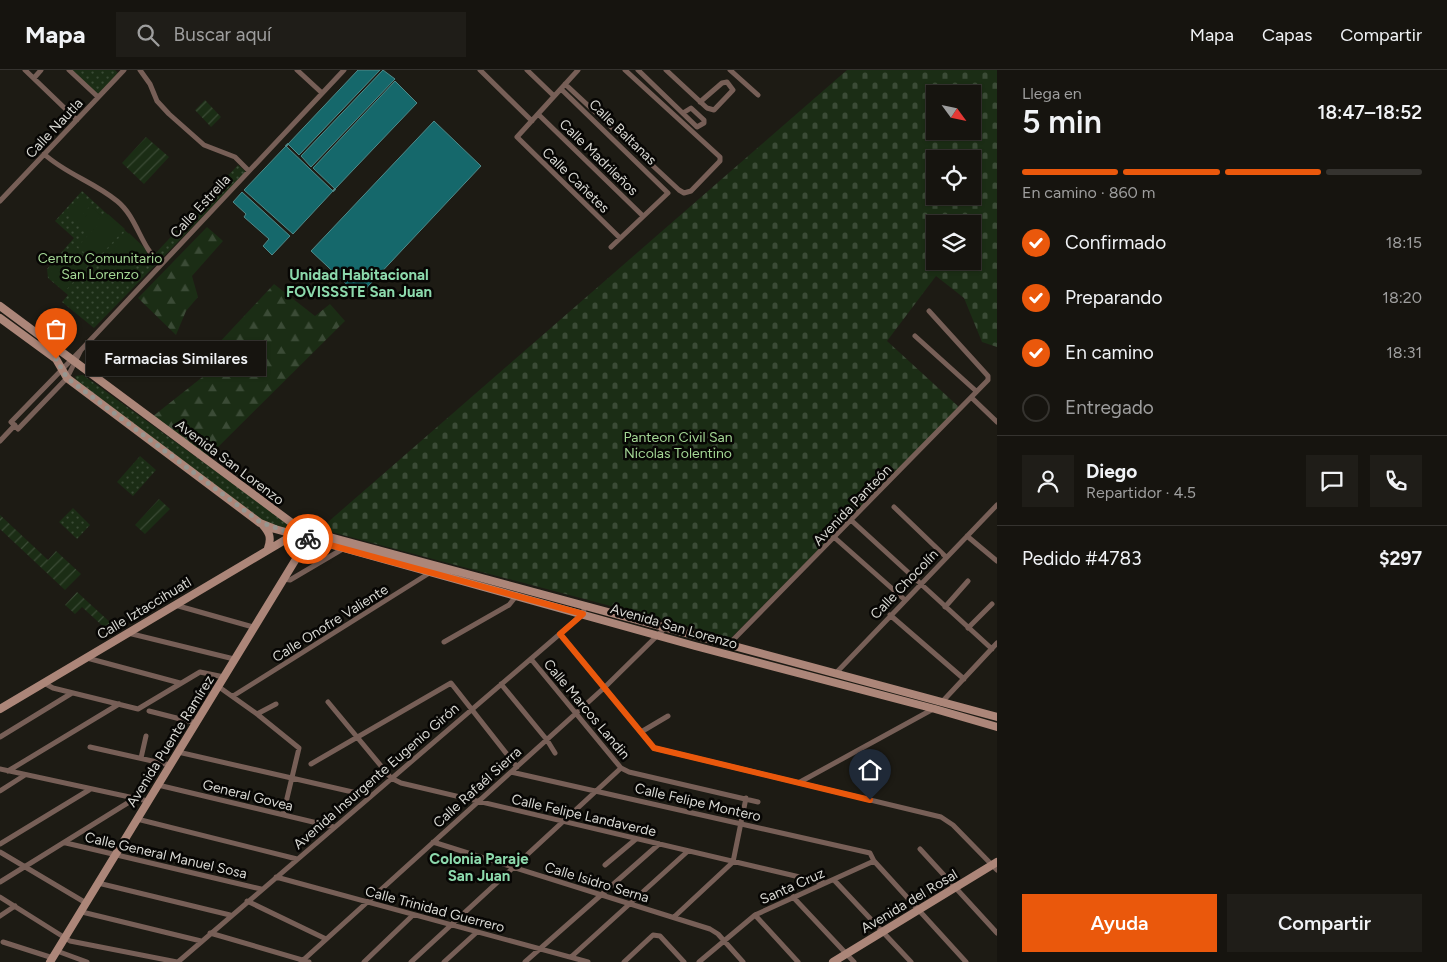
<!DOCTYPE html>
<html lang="es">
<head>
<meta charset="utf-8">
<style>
  body { margin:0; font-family:Figtree,sans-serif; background:#1f1d18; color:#f1f3f6; height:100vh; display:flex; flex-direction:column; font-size:19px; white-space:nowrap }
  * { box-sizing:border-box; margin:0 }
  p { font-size:16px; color:#9e9e9e }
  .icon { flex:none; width:28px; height:28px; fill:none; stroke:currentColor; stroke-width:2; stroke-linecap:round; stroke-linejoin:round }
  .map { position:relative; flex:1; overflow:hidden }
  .details { display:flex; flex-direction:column; background:#16140f; width:450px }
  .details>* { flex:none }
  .needle { width:32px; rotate:123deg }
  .controls { position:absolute; left:926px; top:15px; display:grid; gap:10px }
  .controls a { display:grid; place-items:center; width:55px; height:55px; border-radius:0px; background:#16140f; box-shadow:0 1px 4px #0004,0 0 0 1px #35332f; font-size:25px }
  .pin { position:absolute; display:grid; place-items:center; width:42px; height:42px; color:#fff; margin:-51px -21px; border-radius:50% 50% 50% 0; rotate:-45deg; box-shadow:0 0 5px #0007 }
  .pin .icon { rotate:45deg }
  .courier { position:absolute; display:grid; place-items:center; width:50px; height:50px; margin:-25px; border:4px solid #ea580c; border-radius:50%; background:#fff; color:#222; box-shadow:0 1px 6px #0007 }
  .bubble { position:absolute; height:35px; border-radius:0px; background:#16140f; box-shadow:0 1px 4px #0004,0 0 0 1px #35332f; font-size:16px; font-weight:600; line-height:35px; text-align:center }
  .summary em { font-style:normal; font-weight:600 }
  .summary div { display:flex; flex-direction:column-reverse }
  .summary { display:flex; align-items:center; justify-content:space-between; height:85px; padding:0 25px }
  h1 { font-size:32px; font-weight:600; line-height:38px }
  .bar { display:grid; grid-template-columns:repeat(4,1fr); gap:8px 5px; align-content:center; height:60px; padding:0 25px }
  .bar i { height:6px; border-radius:4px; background:#35332f }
  .bar .current { background:#ea580c }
  .bar p { grid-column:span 4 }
  .line { display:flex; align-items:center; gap:12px; padding:0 25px; border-top:1px solid #35332f }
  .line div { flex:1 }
  .round { display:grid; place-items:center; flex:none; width:52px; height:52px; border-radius:0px; background:#1f1d18 }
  ol { padding:0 25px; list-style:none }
  li { display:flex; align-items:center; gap:15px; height:55px }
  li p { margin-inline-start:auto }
  li .icon { padding:5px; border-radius:50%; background:#ea580c; color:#fff; stroke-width:4 }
  li:last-child { color:#9e9e9e }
  li i { width:28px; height:28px; border:2px solid #35332f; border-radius:50% }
  .cta { display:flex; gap:10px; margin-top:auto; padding:10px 25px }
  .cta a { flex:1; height:58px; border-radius:0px; background:#ea580c; color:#fff; font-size:20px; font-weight:600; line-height:58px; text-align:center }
  .cta a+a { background:#1f1d18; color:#f1f3f6 }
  header { display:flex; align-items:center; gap:30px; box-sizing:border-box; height:70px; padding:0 25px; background:#16140f; border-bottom:1px solid #35332f }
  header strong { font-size:24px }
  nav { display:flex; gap:28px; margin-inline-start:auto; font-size:18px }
  .search { width:350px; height:45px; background:#1f1d18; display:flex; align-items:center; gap:12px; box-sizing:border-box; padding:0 18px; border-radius:0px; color:#9e9e9e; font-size:19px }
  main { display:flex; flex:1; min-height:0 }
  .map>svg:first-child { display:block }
</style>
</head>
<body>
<header>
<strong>Mapa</strong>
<div class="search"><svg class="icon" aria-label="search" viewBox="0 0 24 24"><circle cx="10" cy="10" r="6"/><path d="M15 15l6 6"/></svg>Buscar aquí</div>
<nav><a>Mapa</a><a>Capas</a><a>Compartir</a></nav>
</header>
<main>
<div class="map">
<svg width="997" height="892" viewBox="0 0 997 892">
  <defs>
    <pattern id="grass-dots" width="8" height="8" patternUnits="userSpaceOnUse" patternTransform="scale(1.25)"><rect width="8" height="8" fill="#1b2d15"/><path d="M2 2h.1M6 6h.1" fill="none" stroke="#3b4b36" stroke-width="1.8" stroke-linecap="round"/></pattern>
    <pattern id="forest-firs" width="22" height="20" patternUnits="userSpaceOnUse" patternTransform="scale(1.25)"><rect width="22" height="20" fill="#1b2d15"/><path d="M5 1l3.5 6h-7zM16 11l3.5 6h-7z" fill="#3b4b36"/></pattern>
    <pattern id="cemetery-stones" width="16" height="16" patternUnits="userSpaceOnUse" patternTransform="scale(1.25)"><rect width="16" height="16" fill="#1b2d15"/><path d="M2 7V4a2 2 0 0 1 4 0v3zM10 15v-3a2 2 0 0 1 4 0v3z" fill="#3b4b36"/></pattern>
    <pattern id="garden-furrows" width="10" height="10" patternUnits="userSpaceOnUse" patternTransform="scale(1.25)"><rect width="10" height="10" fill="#1b2d15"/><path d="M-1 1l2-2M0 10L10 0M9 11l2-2" fill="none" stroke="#3b4b36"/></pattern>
  </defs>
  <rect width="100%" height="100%" fill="#1d1b14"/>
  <path fill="url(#grass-dots)" d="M69,0H115L120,5L98,27Z
    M238,95L246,102L94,258L62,232L68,225L48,208L47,199L74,168L55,151L82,121L153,186Z
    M83,305L287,453V458L282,461L273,459L77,312L75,306Z
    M140,386L156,400L133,426L117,412Z
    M73,438L90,455L77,469L59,452Z"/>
  <path fill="url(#forest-firs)" d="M207,157L223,171L192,206L198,227L186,241L176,265L138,228Z
    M274,214L315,246L330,234L345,251L208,387L152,347L205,305L217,275Z"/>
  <path fill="url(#cemetery-stones)" fill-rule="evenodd" d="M847,0H997V277L982,272L964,228L936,206L887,271L959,337L731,568L320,459ZM935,24H972V61H935ZM935,89H972V126H935ZM935,154H972V191H935Z"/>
  <path fill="url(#garden-furrows)" d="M205,30L221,47L211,57L195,40Z
    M146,67L169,87L144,114L122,93Z
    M159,429L170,439L145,464L135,455Z
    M0,445L48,490L56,481L81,504L65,520L0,459Z
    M77,522L113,555L107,560L82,537L75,544L65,535Z"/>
  <path fill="#1b2d15" d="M81,128L90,136L77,151L68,143Z
    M93,138L101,146L87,161L79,154Z
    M108,144L125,159L96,190L79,175Z
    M129,163L147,180L118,211L100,194Z
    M75,176L92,191L66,220L49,204Z"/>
  <path fill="#15686b" stroke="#508a8a" d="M358,0H380L299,85L288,74Z
    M383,0L395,9L311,97L301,86Z
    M395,11L417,33L335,119L313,98Z
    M434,51L481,96L359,226L311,181Z
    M286,76L333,121L293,164L244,120Z
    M242,122L290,166L272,185L263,176L269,169L244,147L246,144L233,132Z"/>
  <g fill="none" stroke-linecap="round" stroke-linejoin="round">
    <path stroke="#508a8a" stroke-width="2" d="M286,76L288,74
      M333,121L335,119"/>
    <path stroke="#775f57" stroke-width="5" d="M25,0L77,50
      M69,0L98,27
      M140,0L150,14L157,31L169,44L204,75L235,87L249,101
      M297,0L322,23
      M480,0L532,51
      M527,0L554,26
      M578,0L517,67L620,168
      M638,0L697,57L704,53V50L691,38L683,43
      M666,0L707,38L714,40L733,20L727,12L722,13L700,32
      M730,0L758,25
      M34,8L41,0
      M565,14L679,120L684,123L691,121L720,91V87L625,0
      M561,19L668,123L611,177
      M538,44L643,146
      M44,84C66,104 94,112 117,131C138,148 140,177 161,194
      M0,131L124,0
      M915,266L976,321
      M81,280L11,352L18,359L67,308L81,280L344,0
      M972,328L997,352
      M0,371L15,355
      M894,437L946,487
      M852,451L992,579
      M967,466L997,491
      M835,468L905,530
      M283,509L290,510L346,477
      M175,535L253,557
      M945,537L968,511
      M890,545L964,609
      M968,558L992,534
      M128,563L234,589
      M560,564L654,678L941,747L953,755L997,800
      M444,572L509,535L517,525
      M729,574L988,310V306L929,241
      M87,588L180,613
      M531,589L621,698L629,702L758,732
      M835,604L997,435
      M44,613L53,618L138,639L200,602L224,607
      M501,614L547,670L555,683
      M219,617L257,644L299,678L283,745
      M233,626L431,502
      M328,632L391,708L401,713L825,813
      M941,633L997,573
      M149,641L196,653
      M257,644L276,634
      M641,662L668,646
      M0,667L72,623
      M90,677L170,695
      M178,682L370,726
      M141,688L146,666
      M311,694L451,613L517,697
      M0,699L148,731
      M8,701L119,634
      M511,702L870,783L874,791L966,892
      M800,712L935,638
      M158,715L334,757
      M0,721L25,705
      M137,749L297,789
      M433,772L710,859L718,864L743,892
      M66,773L261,819
      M0,774L89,720
      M920,779L997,863
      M0,782L86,833
      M605,795L636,769
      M276,807L588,892
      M834,810L911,892
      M0,812L134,729
      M98,813L230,845
      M0,827L70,871L177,892
      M793,827L854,892
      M247,831L326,869
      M82,842L201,871
      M755,845L798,892
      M0,846L15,836
      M674,847L733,792L746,728
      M210,863L309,892
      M3,872L53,888
      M57,881L87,892
      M571,887L688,781
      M178,892L583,544L585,535
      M301,892L605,617L666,557
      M364,892L413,845
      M411,892L621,698
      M444,892L477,862
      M525,892L659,774
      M624,892L653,865L660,866L684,892
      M699,892L755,845L874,791"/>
    <path stroke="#ac8679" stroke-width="8" d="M0,236L300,459L997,647
      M0,248L56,289L67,308L260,453L275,459L695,576L935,639L997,657
      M262,454C269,462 272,467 268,478
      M0,639L295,464
      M50,892L310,466
      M833,892L997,792"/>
  </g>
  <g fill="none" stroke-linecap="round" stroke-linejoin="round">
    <path stroke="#979690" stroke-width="5" stroke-dasharray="0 9" d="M56,289L67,308L260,452L308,469"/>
    <path stroke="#ea580c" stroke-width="6" d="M308,469L583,544L560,564L654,678L870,730"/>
  </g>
  <g text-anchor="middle" stroke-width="5" stroke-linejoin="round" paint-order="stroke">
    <g font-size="14" fill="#d8d8d3" stroke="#070604">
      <text transform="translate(54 58) rotate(-47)" y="5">Calle Nautla</text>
      <text transform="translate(623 62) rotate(44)" y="5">Calle Baltanas</text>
      <text transform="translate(599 87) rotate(44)" y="5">Calle Madrileños</text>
      <text transform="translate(576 110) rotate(44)" y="5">Calle Cañetes</text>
      <text transform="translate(200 136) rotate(-47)" y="5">Calle Estrella</text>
      <text transform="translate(230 392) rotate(37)" y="5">Avenida San Lorenzo</text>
      <text transform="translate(852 435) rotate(-46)" y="5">Avenida Panteón</text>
      <text transform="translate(904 514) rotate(-46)" y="5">Calle Chocolín</text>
      <text transform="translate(144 538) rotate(-31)" y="5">Calle Iztaccihuatl</text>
      <text transform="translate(330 553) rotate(-32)" y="5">Calle Onofre Valiente</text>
      <text transform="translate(674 556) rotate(16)" y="5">Avenida San Lorenzo</text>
      <text transform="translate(587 639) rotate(50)" y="5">Calle Marcos Landin</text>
      <text transform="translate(170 671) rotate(-58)" y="5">Avenida Puente Ramírez</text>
      <text transform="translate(376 706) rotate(-41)" y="5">Avenida Insurgente Eugenio Girón</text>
      <text transform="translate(477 717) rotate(-42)" y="5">Calle Rafaél Sierra</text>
      <text transform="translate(248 725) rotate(14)" y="5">General Govea</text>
      <text transform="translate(698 732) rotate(13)" y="5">Calle Felipe Montero</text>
      <text transform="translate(584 745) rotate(13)" y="5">Calle Felipe Landaverde</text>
      <text transform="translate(166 785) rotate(13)" y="5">Calle General Manuel Sosa</text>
      <text transform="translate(597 812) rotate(17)" y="5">Calle Isidro Serna</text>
      <text transform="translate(792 816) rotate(-24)" y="5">Santa Cruz</text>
      <text transform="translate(909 831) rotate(-31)" y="5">Avenida del Rosal</text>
      <text transform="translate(435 839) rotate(15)" y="5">Calle Trinidad Guerrero</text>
    </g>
    <g font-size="14" fill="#a4d795" stroke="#070604">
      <text x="100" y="193">Centro Comunitario<tspan x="100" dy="16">San Lorenzo</tspan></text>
      <text x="678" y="372">Panteon Civil San<tspan x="678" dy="16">Nicolas Tolentino</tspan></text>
    </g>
    <g font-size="15" font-weight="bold" fill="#8cd9ac" stroke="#070604">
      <text x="359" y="210">Unidad Habitacional<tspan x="359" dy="17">FOVISSSTE San Juan</tspan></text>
      <text x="479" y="794">Colonia Paraje<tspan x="479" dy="17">San Juan</tspan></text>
    </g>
  </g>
</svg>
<div class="controls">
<a><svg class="needle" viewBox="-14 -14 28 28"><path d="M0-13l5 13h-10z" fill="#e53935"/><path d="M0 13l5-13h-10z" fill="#9e9e9e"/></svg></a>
<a><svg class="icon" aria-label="locate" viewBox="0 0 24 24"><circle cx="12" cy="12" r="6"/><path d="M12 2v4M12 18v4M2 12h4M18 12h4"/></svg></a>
<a><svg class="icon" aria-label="layers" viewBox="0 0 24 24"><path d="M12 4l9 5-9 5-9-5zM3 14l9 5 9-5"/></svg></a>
</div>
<div class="pin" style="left:56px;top:289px;background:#ea580c"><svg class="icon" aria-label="bag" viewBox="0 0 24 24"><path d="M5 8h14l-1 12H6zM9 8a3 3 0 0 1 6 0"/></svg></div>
<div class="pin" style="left:870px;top:730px;background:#1f2937"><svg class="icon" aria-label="home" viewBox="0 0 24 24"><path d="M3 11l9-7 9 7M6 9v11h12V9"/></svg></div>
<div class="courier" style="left:308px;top:469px"><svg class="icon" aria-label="bike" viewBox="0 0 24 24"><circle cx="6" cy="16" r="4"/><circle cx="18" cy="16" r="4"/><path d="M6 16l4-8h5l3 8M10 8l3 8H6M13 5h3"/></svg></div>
<div class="bubble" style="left:86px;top:271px;width:180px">Farmacias Similares</div>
</div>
<section class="details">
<div class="summary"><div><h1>5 min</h1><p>Llega en</p></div><em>18:47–18:52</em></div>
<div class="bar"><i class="current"></i><i class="current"></i><i class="current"></i><i></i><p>En camino · 860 m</p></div>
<ol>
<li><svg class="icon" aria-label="check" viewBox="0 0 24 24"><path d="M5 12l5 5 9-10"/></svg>Confirmado<p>18:15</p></li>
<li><svg class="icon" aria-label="check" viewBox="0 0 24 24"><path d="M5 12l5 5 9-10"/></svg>Preparando<p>18:20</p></li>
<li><svg class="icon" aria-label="check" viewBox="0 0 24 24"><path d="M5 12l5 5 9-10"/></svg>En camino<p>18:31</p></li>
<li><i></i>Entregado</li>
</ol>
<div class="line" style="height:90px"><a class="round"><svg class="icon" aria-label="person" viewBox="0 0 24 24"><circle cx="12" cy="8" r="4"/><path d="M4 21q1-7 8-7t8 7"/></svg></a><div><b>Diego</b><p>Repartidor · 4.5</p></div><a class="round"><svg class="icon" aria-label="chat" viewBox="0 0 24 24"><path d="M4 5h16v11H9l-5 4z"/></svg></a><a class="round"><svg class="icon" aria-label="phone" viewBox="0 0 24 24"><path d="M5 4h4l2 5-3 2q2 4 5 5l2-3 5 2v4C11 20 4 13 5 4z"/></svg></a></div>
<div class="line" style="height:65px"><div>Pedido #4783</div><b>$297</b></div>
<div class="cta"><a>Ayuda</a><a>Compartir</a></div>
</section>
</main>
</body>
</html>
